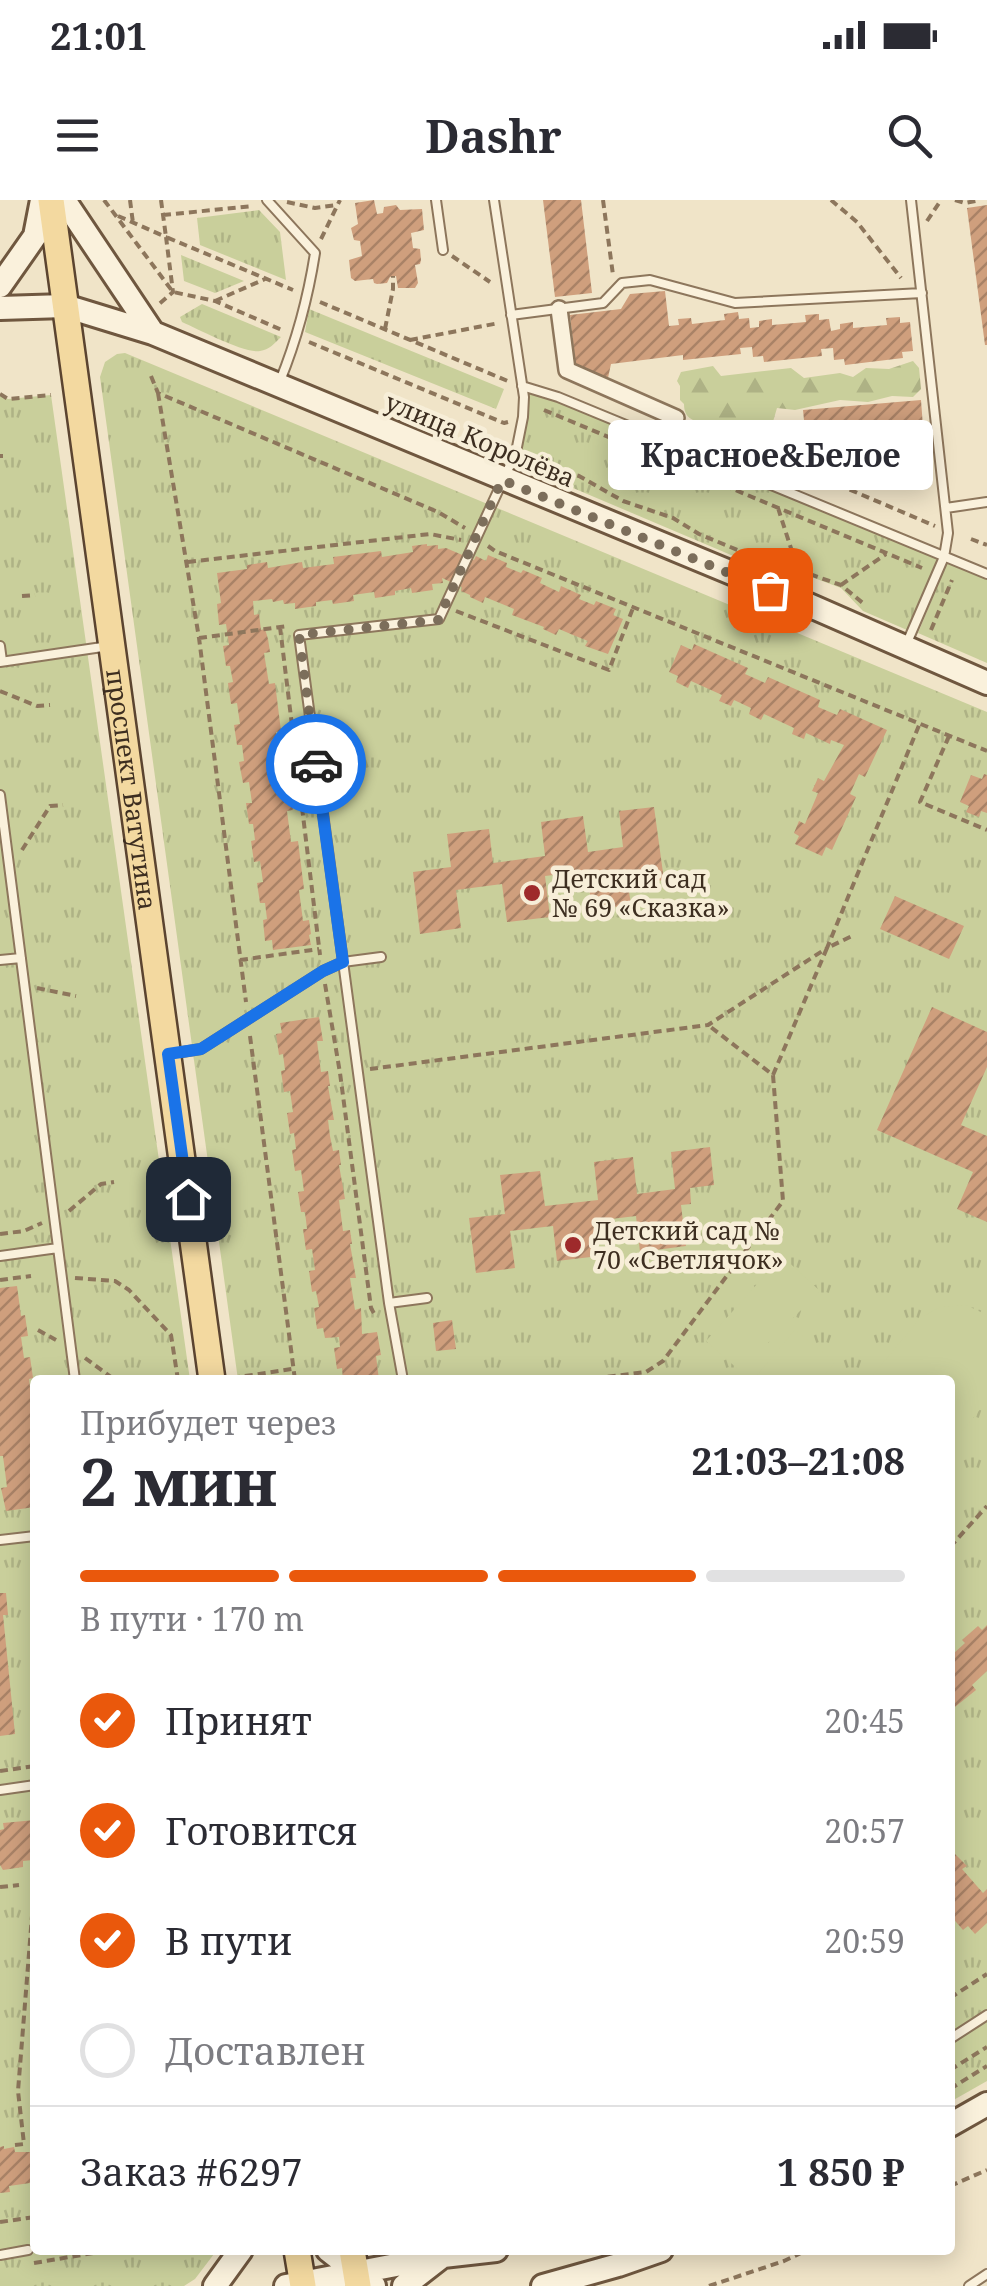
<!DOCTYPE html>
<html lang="ru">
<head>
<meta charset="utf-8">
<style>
  body { margin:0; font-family:"Noto Serif",serif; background:#f2f2f3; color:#2b2b33; height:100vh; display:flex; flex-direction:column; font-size:38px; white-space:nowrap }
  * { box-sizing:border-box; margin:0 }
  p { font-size:32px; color:#7c7c81 }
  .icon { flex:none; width:55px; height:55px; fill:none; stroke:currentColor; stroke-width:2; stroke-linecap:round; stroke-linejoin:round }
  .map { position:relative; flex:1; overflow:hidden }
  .panel { position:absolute; left:30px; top:1175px; width:925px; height:880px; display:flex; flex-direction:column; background:#fff; border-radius:10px; box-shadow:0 5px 25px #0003 }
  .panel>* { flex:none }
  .pin { position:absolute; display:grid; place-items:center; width:85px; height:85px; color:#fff; margin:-42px; border-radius:20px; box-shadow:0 5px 15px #0006 }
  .courier { position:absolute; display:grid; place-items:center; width:100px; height:100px; margin:-50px; border:8px solid #1a73e8; border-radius:50%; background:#fff; color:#222; box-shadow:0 2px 12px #0007 }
  .bubble { position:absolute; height:70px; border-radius:10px; background:#fff; box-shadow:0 5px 25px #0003; font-size:32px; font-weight:700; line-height:70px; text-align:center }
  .overview em { font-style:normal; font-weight:700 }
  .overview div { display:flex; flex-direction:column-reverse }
  .overview { display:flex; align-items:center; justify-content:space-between; height:170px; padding:0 50px }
  h1 { font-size:65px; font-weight:700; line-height:75px }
  .bar { display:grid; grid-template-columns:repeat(4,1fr); gap:15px 10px; align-content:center; height:120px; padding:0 50px }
  .bar i { height:12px; border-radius:8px; background:#e1e1e2 }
  .bar .on { background:#ea580c }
  .bar p { grid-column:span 4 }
  .line { display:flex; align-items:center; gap:25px; padding:0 50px; border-top:2px solid #e1e1e2 }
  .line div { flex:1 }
  ol { padding:0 50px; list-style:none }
  li { display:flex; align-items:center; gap:30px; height:110px }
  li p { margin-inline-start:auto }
  li .icon { padding:10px; border-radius:50%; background:#ea580c; color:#fff; stroke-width:4 }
  li:last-child { color:#7c7c81 }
  li i { width:55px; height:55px; border:5px solid #e1e1e2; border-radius:50% }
  .status { display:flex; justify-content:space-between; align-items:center; height:70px; padding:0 50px; background:#fff; direction:ltr }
  .status svg { height:28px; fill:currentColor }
  header { display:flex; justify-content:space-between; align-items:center; height:130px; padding:0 50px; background:#fff; font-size:45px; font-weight:700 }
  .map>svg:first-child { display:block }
</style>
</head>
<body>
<div class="status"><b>21:01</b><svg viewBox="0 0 49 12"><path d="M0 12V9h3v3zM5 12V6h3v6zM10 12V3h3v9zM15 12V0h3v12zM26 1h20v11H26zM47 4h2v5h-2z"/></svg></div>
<header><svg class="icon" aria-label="menu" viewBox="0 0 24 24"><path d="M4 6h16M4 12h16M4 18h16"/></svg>Dashr<svg class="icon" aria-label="search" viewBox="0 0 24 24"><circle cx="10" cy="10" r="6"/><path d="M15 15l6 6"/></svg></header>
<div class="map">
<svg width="987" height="2086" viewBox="0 0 987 2086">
  <defs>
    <pattern id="grass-tufts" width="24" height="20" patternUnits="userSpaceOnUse" patternTransform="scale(2.5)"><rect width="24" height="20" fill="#c9cf9b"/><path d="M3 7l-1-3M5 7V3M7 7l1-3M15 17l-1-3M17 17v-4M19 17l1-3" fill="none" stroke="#aeb285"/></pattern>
    <pattern id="forest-firs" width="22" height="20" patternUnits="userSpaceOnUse" patternTransform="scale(2.5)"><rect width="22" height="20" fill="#c9cf9b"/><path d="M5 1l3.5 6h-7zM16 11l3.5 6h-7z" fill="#aeb285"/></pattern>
    <pattern id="building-hatch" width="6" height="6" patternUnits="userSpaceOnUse" patternTransform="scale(2.5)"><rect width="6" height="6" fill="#cf9f7d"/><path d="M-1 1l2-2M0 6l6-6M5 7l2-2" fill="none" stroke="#a98266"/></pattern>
  </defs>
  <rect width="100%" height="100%" fill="#f0e4c8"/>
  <path fill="url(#grass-tufts)" d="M259,10L280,32L286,80L200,45L197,18Z
    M181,55L244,81L215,93L184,81Z
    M202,104L281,137C275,143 269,150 260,151C245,154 198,129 182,122L180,117Z
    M309,109L504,189L496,209L305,132Z
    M125,153L987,512V1881L950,1902V1180H238L100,177L105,162L117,154Z
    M525,189L557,199L938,357L907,430L863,411L841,388L798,372L776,374L514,263Z
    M0,194L8,199L51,195L190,1180H35V2050H217L195,2079L184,2086H0Z
    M948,361L987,377V463L918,433Z"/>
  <path fill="url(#forest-firs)" d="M913,161L919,168L921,189L913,197L892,196L868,202L840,200L795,210L777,208L772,225L758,244L742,238L738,230L727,231L714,222C699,223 684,222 684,204L680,200V186L677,181L681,172L713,166L721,176L791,168L804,178L840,173L853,177L866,168L889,169Z"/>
  <path fill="#c9cf9b" d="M782,1056L820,1091L740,1171L706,1141Z
    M966,1105L987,1115V1201L950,1246V1180H869L920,1118L940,1107Z
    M795,1130L835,1162L820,1180H753Z"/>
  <path fill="url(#building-hatch)" d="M374,0L377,14L383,13L384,7L396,5L400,10L422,9L424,30L411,33L413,48L420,49L421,60L420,64L415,65L418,83L415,88H398L396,76L390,77L387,83L377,84L374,83L373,79L355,81L351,78L349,60L362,56L360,41L354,40L351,28L358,24L355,3Z
    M543,0H581L592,93L555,97Z
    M987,5V145H985L967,8Z
    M665,91L669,126L679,125L678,119L691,118L692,124L725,120L724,114L738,112L739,119L749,118L750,128L759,127V121L772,119V125L806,122L805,115L819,114V120L829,119L831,131L840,129V124L853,122V128L887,125L886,118L900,117V123L910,122L913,151L902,152L903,158L845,165L844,159L834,160L833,148L821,149L822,156L764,162L763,156L753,157L752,147L740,148L741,154L683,160V155L611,164L608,178L576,169L570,115L621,109L630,94Z
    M921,200L925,254L830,262L829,248L807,250L803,210Z
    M427,344V346L438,345V349L446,348L474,360L476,356L486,361L488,355L507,363L506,367L521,373L523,370L542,378L540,383L559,392L561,386L581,395L579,399L594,405L596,401L616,409L613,415L623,419L608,454L585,446L588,441L573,435L559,429L556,435L543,429L544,427L512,415L514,409L485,397L483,403L470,397V395L461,391L462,387L442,378L443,383L432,384L433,390L412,393L411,388L395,391V395L375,398L374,392L353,395L354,401L333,404L332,400L316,402V406L295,409V403L284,404L283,400L273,402L272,399L253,401L254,415L259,414L261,430L265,429L268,439L270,452L264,453L269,484L275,483L281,531L276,532L280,563L287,562L293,610L287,611L291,642L298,641L304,689L299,690L303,721L309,720L311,734L309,735L311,745L273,750L272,740L265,741L263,720L267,719L265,703H260L257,683L263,682L260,661L254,662L251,641L255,640L253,624H249L246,603H252L249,582L243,583L239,562L244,561L242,545H237L234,525L240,524L237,503L231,504L228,483L233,482L230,466H226L223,446L229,445L226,424L219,425L217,404L221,403L217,373L247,369V365L267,362L268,368L302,362L303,368L334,364L333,357L381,351L382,357L413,352L412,346Z
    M694,444L748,468L745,474L765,483L768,477L820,500L818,507L837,515L840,509L887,530L865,577L859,574L850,594L856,597L832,650L826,647L822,656L795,644L799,636L794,633L799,621L805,624L818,593L812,591L818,578L824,581L844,545L831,540L830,544L806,533L804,539L792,534L794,528L764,514L761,520L749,514L751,508L734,500L731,506L719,501L722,495L691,481L688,488L676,482L678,476L669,472L681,445L692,450Z
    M984,574L987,575V613L981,611L979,617L966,612L969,606L960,602L971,575L982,579Z
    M654,607L664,680L628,685L631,705L592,710L587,671L545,676L550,717L507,722L502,684L456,690L461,728L420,734L413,672L451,667L447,634L489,629L493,663L545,656L541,622L583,616L588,652L623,647L619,611Z
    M895,696L964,726L949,759L880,729Z
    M932,807L987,832V867L961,925L987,936V1022L957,1009L973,972L877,930Z
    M319,817L323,841H317L321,872L328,871L330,886H328L334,920H328L330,936L333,951L339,950L341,965H339L345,999L339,1000L343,1031L350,1030L352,1044H350L356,1078H350L355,1110L361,1108L362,1134L377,1132L381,1155L376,1156L379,1180H343L342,1168L337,1169L334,1148L340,1147L339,1137L325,1138L323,1128L317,1129L314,1108L319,1107L316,1091L312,1092L309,1071L315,1070L312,1049L306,1050L303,1029H307L305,1012H301L298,992L304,991L301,970L295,971L292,950L296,949L294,933L290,934L287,913L293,912L290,891L284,892L281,871L285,870L283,854L279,855L276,834L282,833L280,823Z
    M710,947L714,985L690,988L691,1004L681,1005L686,1046L640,1052L636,1016L595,1021L599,1056L557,1061L553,1026L510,1031L515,1068L476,1073L469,1018L505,1014L500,975L540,971L545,1006L598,1000L594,962L633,957L637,994L675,989L671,952Z
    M17,1086L21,1116L25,1115L28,1136L21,1137L24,1158L30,1157L33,1178L29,1179L31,1195H35V1216H32L35,1238V1307L6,1311L1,1288L7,1287L3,1256H0V1088Z
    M452,1120L456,1149L436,1151L433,1123Z
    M0,1393H6L8,1415H3L15,1534L0,1536Z
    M987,1425V1471L972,1485L976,1490L950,1511V1451L953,1454L965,1443L962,1440L978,1426L982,1430Z
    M35,1620L33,1660L23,1661V1667L3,1670L0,1665V1630L4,1629L3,1623Z
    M950,1649L967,1666L962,1669L983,1693L987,1689V1723L975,1734L968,1726L963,1730L950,1715L953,1711L950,1708Z
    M4,1946V1949L14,1947L15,1952H35V1989L31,1990L30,1983L9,1986L10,1992L0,1993V1947Z"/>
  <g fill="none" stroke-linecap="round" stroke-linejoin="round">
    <g stroke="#8d765c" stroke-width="12">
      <path id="lane" d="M267,0L315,53C308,98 297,139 280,181
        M436,0L443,50
        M511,115L603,103L622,83L650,80L735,103L922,93
        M522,186L558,197L987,374
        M754,278L774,241V232L795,231
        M946,308L987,302
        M906,445L944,357L948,333L911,0
        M0,446L2,461
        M0,462L109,446
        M0,595L75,1180
        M0,760L21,758
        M170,854L201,849L323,771L343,762L381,757
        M0,1056L58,1048
        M389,1103L427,1098
        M403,1180L389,1103L299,435L439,419L516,252L523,217L524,197L494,0
        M0,1340L35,1336
        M0,1590L35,1585
        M950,1839L987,1815
        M0,2055L28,2050
        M969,2086L987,2074"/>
    </g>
    <g stroke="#8d765c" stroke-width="20">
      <path id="street" d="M559,109L567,170L676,218"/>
    </g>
    <g stroke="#6f573f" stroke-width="28">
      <path id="secondary" d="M64,0L153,133
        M0,86L35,36L42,0
        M0,108L65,106L153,133L804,403L987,483
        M950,1925L987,1904
        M328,2050L374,2086
        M215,2086L241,2050
        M286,2086L443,2056L496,2050
        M404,2086L440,2058
        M543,2086L618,2065L661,2050"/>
    </g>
    <g stroke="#5b4430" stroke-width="30">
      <g id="primary">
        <path id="s1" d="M51,0L212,1180"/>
        <path d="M297,2050L303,2086"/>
        <path d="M352,2050L358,2086"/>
      </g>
    </g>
    <path stroke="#8d765c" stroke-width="4" stroke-dasharray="8 5" stroke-linecap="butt" d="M104,0L173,92L215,101L282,130
      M130,0L133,23
      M161,0L166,37L293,90
      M603,0L613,75
      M831,0L857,22L901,78
      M955,0L965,3L980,0
      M287,2L315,8L337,5
      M163,15L253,6
      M118,16L166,37L173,92L159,104
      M927,21L941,0
      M321,39L340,0
      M452,56L490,82
      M215,101L265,79
      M320,102L510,182
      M385,129L393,89V76
      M410,140L499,123
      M309,142L504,223L508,222
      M151,176L158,193L438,312L465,328
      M158,193L199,438L246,802
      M0,194L8,199L51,195
      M544,210L922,368
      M690,224L755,251
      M749,248L759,231
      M0,256H3
      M529,257L548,267L579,276L623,301L673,318L699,334L757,358
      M778,259L935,326
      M778,308L798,370L841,385L864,404
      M971,339L987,345
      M488,346L495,351L987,551
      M188,362L430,334L461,340
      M841,385L886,354
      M22,396L35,395
      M456,411L609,470L633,408
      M280,427L320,755
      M931,430L952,380
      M199,438L288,426
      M0,491L37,506L50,505
      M949,536L920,602L987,630
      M22,650L50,606L63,605
      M240,760L319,749
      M325,784L340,873L371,1108L375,1115
      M37,788L76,796
      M250,836L295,1180
      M370,869L708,825L827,748L920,523
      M773,875L827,748L852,736
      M69,1011L101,984L114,982
      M0,1034L24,1031L42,1023
      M75,1078L115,1081L129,1090L171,1135L178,1180
      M0,1080L31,1076
      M38,1130L56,1140
      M85,1158L115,1180
      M232,1178L292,1169
      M582,1180L646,1172L663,1161L783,1001L773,875L708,825
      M950,1347L987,1306
      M0,1571L35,1566
      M0,1687L19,1685
      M950,1798L987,1774
      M950,1870L987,1847
      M950,1889L987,1866
      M15,1945L24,1944L18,1891L34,1691
      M950,1986L987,1970
      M0,2022L35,2017
      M34,2063L111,2050
      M709,2086L784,2061L807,2050"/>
    <use href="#lane" stroke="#faf1dc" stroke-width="8"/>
    <use href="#street" stroke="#faf1dc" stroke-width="15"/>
    <use href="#secondary" stroke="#faf1dc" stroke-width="22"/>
    <use href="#primary" stroke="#f3d9a0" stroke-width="25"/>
  </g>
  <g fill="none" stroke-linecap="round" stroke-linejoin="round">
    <path stroke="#7c6e5b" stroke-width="10" stroke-dasharray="0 18" d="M316,564L299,435L438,420L502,280L770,390"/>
    <path stroke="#1a73e8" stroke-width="12" d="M188,999L168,854L201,849L323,771L343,762L316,564"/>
  </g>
  <g fill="#9e2a2b" stroke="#f7eed8" stroke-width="4">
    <circle cx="532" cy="693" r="10"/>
    <circle cx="573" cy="1045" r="10"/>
  </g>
  <g text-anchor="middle" stroke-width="9" stroke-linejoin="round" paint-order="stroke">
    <g font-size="25" fill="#3d2e20" stroke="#f7eed8">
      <text transform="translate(480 240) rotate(23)" y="9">улица Королёва</text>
      <text dy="9" stroke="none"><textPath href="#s1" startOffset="595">проспект Ватутина</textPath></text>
    </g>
    <g font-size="25" fill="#3d2e20" stroke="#f7eed8" text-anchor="start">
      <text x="552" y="688">Детский сад<tspan x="552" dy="29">№ 69 «Сказка»</tspan></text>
      <text x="593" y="1040">Детский сад №<tspan x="593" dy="29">70 «Светлячок»</tspan></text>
    </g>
  </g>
</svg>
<div class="pin" style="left:770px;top:390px;background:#ea580c"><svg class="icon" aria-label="bag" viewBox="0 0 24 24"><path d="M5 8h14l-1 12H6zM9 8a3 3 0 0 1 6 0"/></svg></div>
<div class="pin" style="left:188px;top:999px;background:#1f2937"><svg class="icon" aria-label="home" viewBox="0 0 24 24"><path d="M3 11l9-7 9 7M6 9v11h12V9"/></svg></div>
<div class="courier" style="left:316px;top:564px"><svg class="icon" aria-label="car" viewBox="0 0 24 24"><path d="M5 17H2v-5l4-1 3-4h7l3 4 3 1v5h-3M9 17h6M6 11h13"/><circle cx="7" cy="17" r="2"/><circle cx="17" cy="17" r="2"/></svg></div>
<div class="bubble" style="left:608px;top:220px;width:325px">Красное&amp;Белое</div>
<section class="panel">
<div class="overview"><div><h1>2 мин</h1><p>Прибудет через</p></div><em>21:03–21:08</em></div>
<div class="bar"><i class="on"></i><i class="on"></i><i class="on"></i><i></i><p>В пути · 170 m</p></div>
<ol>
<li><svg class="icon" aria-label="check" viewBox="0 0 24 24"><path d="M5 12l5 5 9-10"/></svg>Принят<p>20:45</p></li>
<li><svg class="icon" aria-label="check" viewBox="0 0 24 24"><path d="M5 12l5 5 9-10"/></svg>Готовится<p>20:57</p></li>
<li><svg class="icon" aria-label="check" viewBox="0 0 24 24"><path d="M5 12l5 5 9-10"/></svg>В пути<p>20:59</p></li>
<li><i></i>Доставлен</li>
</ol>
<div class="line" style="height:130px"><div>Заказ #6297</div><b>1 850 ₽</b></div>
</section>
</div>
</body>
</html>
